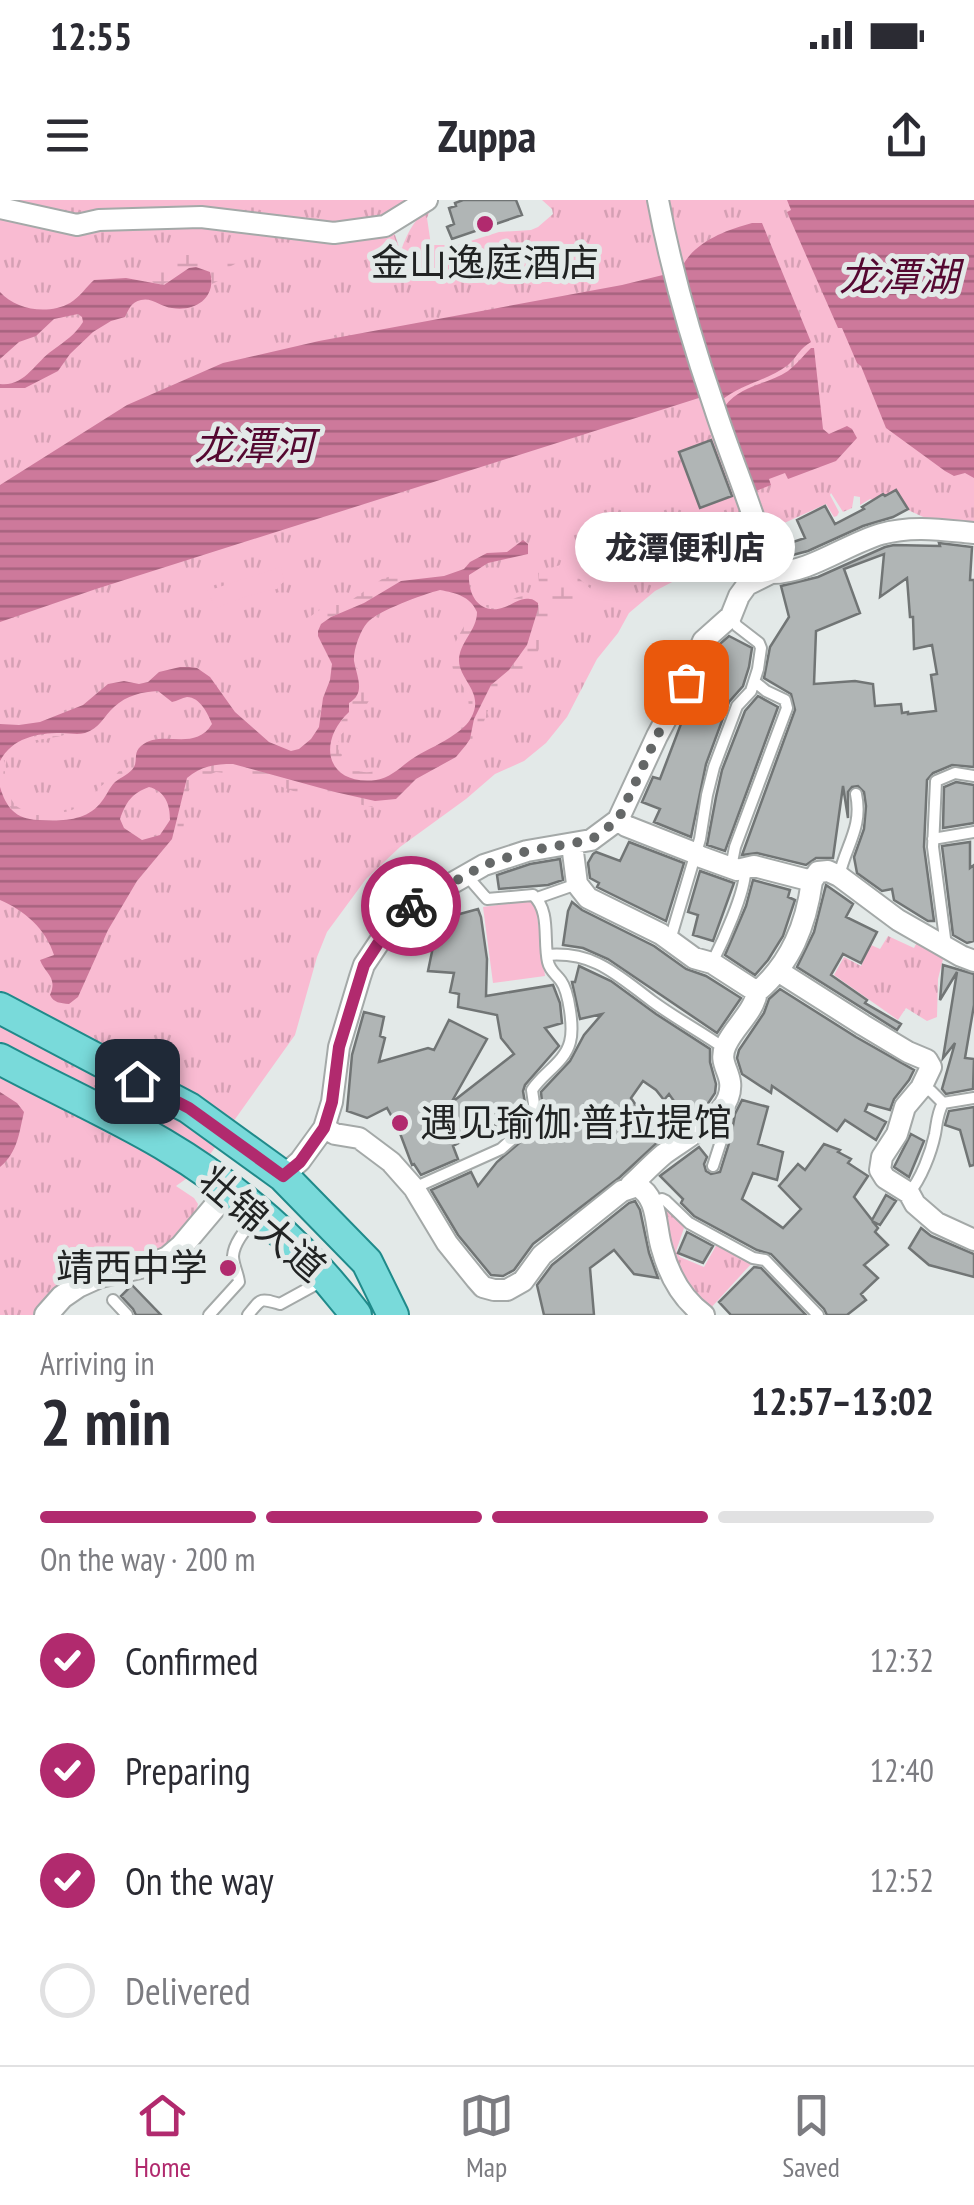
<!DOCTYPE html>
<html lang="en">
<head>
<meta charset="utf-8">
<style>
  body { margin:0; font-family:"PT Sans Narrow","Noto Sans SC",sans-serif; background:#f2f2f3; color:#2b2b33; height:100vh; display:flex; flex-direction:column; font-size:38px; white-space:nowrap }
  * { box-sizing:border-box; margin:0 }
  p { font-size:32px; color:#7c7c81 }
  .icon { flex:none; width:55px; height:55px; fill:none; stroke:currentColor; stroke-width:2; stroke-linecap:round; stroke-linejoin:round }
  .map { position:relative; height:1115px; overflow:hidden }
  .drawer { display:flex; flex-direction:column; background:#fff; flex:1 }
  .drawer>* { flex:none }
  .pin { position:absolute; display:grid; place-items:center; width:85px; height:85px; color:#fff; margin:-42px; border-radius:20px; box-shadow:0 5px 15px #0006 }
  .courier { position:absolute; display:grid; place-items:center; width:100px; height:100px; margin:-50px; border:8px solid #b12a6e; border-radius:50%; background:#fff; color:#222; box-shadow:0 2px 12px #0007 }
  .bubble { position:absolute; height:70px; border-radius:35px; background:#fff; box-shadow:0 5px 15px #0003; font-size:32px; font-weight:800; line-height:70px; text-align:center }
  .head em { font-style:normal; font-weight:800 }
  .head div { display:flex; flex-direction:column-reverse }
  .head { display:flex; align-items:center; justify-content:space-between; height:170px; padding:0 40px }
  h1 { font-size:65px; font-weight:800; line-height:75px }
  .bar { display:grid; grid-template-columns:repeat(4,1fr); gap:15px 10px; align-content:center; height:120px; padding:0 40px }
  .bar i { height:12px; border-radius:8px; background:#e1e1e2 }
  .bar .selected { background:#b12a6e }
  .bar p { grid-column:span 4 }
  ol { padding:0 40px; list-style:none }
  li { display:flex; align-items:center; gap:30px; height:110px }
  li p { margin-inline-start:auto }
  li .icon { padding:10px; border-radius:50%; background:#b12a6e; color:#fff; stroke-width:4 }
  li:last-child { color:#7c7c81 }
  li i { width:55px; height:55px; border:5px solid #e1e1e2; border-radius:50% }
  .status { display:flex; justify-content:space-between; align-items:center; height:70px; padding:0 50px; background:#fff; direction:ltr }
  .status svg { height:28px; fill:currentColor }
  header { display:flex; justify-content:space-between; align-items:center; height:130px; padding:0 40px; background:#fff; font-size:45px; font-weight:800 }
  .dock { display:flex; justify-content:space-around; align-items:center; height:140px; border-top:2px solid #e1e1e2; background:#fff; font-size:28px; color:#7c7c81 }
  .dock a { display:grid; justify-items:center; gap:5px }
  .dock .selected { color:#b12a6e }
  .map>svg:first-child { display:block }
</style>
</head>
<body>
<div class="status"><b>12:55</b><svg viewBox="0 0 49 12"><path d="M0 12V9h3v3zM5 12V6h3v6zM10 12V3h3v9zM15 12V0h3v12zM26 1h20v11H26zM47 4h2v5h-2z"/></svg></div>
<header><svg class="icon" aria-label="menu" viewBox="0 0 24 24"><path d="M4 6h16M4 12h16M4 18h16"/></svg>Zuppa<svg class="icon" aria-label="share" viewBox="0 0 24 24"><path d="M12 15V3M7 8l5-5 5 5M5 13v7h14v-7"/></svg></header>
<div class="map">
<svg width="974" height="1115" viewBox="0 0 974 1115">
  <defs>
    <pattern id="grass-tufts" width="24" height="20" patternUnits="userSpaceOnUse" patternTransform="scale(2.5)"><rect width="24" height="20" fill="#f9bbd2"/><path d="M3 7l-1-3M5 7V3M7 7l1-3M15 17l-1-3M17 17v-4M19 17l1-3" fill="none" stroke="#d5a0b4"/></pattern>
    <pattern id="wetland-marsh" width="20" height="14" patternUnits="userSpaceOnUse" patternTransform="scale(2.5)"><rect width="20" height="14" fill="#f9bbd2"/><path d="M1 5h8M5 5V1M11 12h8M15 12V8" fill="none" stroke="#d5a0b4"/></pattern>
    <pattern id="water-rules" width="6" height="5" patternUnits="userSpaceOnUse" patternTransform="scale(2.5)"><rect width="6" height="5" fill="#cd799b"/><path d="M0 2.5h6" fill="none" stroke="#a6637e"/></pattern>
  </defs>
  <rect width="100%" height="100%" fill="#e3e9e8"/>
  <path fill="url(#grass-tufts)" d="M0,0H410L391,23L399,47L402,48C407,34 416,15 431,8L427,18L431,45H458L499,32L531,30L538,27L553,14L552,9L542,0H974V330L932,321L897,305L870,299L860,305V297L854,296L852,308L843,312L831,293L830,295L839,312L837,316L834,317L826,304L769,330L766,326L760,328L753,348L676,380L655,391L629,413L618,433L597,459L567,517L546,543L524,561L495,574L466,599L400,647L366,679L327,732L317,757L295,835L211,953L190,976L176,986L194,998L198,1004C196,1014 192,1017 186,1025C181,1031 177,1038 171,1043C153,1059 124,1056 103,1064C78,1072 46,1092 33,1115H0Z
    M888,736L914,748L920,736L944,755L938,779L937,817L927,821L906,808L898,820L834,775L844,757L861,766L871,745L880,749Z
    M662,1003L672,1010L684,1028L676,1051L680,1057L704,1067L717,1044L752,1063L708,1111L676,1069Z"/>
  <path fill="url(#wetland-marsh)" d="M212,53L236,62L235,64L225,69L222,79L212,84V78L196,67C178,72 167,92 148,80L149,66C165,51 191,53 212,53Z
    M560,365L572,372L592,390L542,441L530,471L491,502L479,535L465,556L440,574L420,581L405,601L394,607L378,608L296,592L251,576L216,572L201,578L191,585L185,601L183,637L175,647L173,637L187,578L200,568L217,564H233L358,597L375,601L396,599L416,579L456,557L470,539L472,525L491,485L509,470L527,445L532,425L530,399C510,401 493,418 475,400L479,399C492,406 499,404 513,399C521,395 531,395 540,394L538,373Z
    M401,373L405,375L406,380L364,403L331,417L321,424L315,419L308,418L330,403L353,399L382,379Z
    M473,404C481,421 472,434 461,448C465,464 477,492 474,508C470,537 431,546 410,560C400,567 390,578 378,580C329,587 314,544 349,513V503L357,499L360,480L356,467L370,481L375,490L363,511L339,537L338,549L342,555L340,559C357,577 377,576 395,559L400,564L412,553L410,550C434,539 484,525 464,488C458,478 451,471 451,459C452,444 463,429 470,416L467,410Z
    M56,533L67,534C51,540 29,538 14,548C0,560 2,599 21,609C37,617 60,615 74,609C84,606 90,595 98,589C106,581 115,578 121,568L124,577C107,588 101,609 83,618C63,619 37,625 19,616C0,606 0,561 10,546C23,536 41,536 56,533Z"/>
  <path fill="#f9bbd2" d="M281,367L284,381L277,389L247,396L216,408L207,391Z
    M535,700L545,776L493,783L483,707Z"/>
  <path fill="url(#water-rules)" fill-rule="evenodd" d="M787,0H974V278L965,273L954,276L945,271L886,228L861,166L857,163L842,128H838L787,12L791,10Z
    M752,23H762L811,142C800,148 797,157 788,165C767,181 740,184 721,201L682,67C694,42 726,30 752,23Z
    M196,67L210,72C217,97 196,112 172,108C161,107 152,97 141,100C131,102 129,109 125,117L111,121L93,132L70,154L58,171L25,188H0V184C25,187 35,162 53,150C65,141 75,135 83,122L82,117L78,114L54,119L36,136L19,142L0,159V92C16,110 48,115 70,103C80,97 86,87 94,80L126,78L164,85L189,68Z
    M667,74L702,197L96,389L0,422V285L127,205L223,163L319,141L622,85Z
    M811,148H814L823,229L829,234L847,226L852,229L857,238L836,261L788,279L785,273L769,279L771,285L756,291L753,290L725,206C741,185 767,185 788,171C797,164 803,156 811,148Z
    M523,340L528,344V354L488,363L469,375C468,397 481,416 505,407C513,404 521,397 530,399C533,399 535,401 538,403V409L527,445L509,470L491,485L474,519L470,539L466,545L456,557L416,579L396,599L375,601L335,592L233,564C215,564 201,566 187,578L172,639L137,681L108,730L78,797L69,804C60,803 54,803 50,795C58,777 45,774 40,760L54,755C46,729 24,710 0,700V587C6,607 15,619 38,620C61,621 87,622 102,601C107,595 109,588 115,582C121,577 130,574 134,567C138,559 133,553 141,546C162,528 194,553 212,524C208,514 200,497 187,497C182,498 177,501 172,502L158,491C142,492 127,495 114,507C104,516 99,529 85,533C77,535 69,533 61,533C37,533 12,538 0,561V524L19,525L40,522L83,505L108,484L124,481L139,484L148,482L159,472L180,467H189L197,468L210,477L235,512L269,542L291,551L299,549L311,539L319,527L323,498L330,480L332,464L318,436V431L321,424L331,417L364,403L401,381L444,376L464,369L470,362L487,353L507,352ZM440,390C456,393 470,396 477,412C477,431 459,442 459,461C460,481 485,493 471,518C468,524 461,530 455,534C443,543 428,549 415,557C403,564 392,578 376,580C327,586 316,543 349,512V503C366,493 357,477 354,461C353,451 360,431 367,423C377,411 424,394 440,390ZM149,587C165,591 170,604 170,620L160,635L142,640L124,628L120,619C126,602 132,593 149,587Z
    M0,892L17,903L24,912C19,933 18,952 0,967Z"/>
  <path fill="#b0b5b5" stroke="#717575" stroke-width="2.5" fill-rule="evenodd" d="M463,0H516L522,15L452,39L447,27L454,24L449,8L456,6L455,3Z
    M711,240L732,296L700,308L679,252Z
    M896,290L908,309L893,317L863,326L808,351L781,358L778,347L805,338L797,320L825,306L835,324L864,309L862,307L883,294L885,296Z
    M939,343L972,347L970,380H974V567L952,565L933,573L927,580L924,647L934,721H928L894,700L892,689L882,691L857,673L854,657L864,629L866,606L864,592L858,586L852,587L848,592V618L843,586L833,658H816L806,665L757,653L742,655L795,510L791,494L764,478L770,447L789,417L781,386L818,377L885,347L894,345L940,346ZM884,354L880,397L907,378L910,417H913L914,449L932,445L937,474L931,475L936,511L908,514V512L902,513L901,504L875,506L873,484L855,481L814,484L816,431L860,413L844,369Z
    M729,436L752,448L749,467L743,486L729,502L706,564L691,637L654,622L660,609L642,602L653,577L660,579L684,516L714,449Z
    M758,496L778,507L725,651L707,645L716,597L722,570L745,511Z
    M956,582L974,585V623L943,628L944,587Z
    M629,642L684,663L666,721L597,687L599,683L590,678L588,663L593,654L596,652L620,661Z
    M970,642V668L974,665V741L967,743L953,735L942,646Z
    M560,659L563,680L548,685L499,689L497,675L530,664Z
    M700,671L734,683L713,741L693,735L698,715L688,712Z
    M753,680L790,690L788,697L795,700L783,736L768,760L755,775L725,755L746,706Z
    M826,685L853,704L846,717L877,732L861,763L843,754L831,775L867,800L865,803L901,824L897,830L797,767L814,732Z
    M572,702L582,710L654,746L686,769L706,776L741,798L717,833L608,759L583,748L563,745L568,711Z
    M446,703L456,715L478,709L481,717L487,759L486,796L553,785L560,803L562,823L545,828L559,846L525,885L523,891L527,915L503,935L494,925L453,946L458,959L421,975L414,964L412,965L398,928L387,908L367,918L347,911L352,855L364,812L384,817L380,836L385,838L379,862L428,848L434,850L449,820L487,839L451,903L514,854L501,838L497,815L458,807L459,794L450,792L454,773L428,771L434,742L428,740L414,721Z
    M943,765L974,774V805L965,858L974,859L973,889L946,894L942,889L955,843L943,858L957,772L940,800Z
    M579,766L611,781L656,814L710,849V862L716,884L715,893L707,905L688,921L669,894L664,900L656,890L643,881L631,898L660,940L620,977L533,1044L514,1070L503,1076L491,1075L458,1035L431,990L471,972L478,986L497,962L544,922L541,892L570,861L584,835L602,814L580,819L572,782H575Z
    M780,789L856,837L914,870L909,880L894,899L890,910L868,904L865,911L886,922L876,940L845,920L837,931L772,886L771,893L742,874L737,858L739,850L764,813L769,799Z
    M742,900L768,907L758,944L783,952L777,980L753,973L742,999L783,1028L801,1009L779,986L798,964L805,970L824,944L840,950L838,952L851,959L848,963L868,976L854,997L872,1020L886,995L896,1001L880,1025L872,1021L878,1028L875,1032L888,1045L864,1065L878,1078L861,1094L866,1100L847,1115H827L824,1109L771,1054L757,1050L694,1016L681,1003L683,999L660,976L699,947L707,957L704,964L706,971L711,974L720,972L731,937L735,914Z
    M974,907V965L970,966L960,930L945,925L949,911Z
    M911,934L924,941L909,977L894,967Z
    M635,1001L640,1010L649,1053L658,1078L634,1074L614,1050L590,1068L594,1115H544L537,1085L552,1065L629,1003Z
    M921,1028L931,1036L974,1054V1077L929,1065L909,1048Z
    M687,1032L713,1046L703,1063L678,1053Z
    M754,1067L761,1068L806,1115H731L719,1102Z
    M132,1085L161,1115H136L133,1109L121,1096Z"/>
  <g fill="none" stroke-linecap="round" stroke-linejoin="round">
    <g stroke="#a4a9a8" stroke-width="14">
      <path id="service" d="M933,639L974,632
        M731,667L735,647L787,508L785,500L766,491L755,482
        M839,676C846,645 863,627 856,594
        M537,698L577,684
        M670,740L700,639L707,595L714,567L737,506L751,491L758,469L761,448L759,443L737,426L731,417
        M946,746L933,647L936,581L955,573L974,576
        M547,755C594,751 617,775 652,801C675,818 701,832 724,848
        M712,763C722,743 746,691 745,670
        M922,889L931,891L943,903L974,898
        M713,966L723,935L727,909
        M414,988L501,949L536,918L532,890C543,873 565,862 570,842C574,828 569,792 561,781C556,774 550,771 548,762C543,740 551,711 533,695L487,699L467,676
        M909,993C921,979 931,953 935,934C937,923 937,914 943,903
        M652,1002L662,999L666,1001L689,1023L753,1058L765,1060L818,1115
        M113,1100L127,1115
        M209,1115L239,1082C238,1073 233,1065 233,1056C234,1042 247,1028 256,1017
        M248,1115C262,1098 259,1098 280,1104L322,1081"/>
    </g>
    <g stroke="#a4a9a8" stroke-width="24">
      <path id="minor" d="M0,8L77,25L99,20L201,17L334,33L385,26L427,0
        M771,373C810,373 844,345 881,334C912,325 943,330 974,333
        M618,620L626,626L692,652L701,657L737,670L754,666L812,681L818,672L828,671L839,676L898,720L961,756L974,761
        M572,644L577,684L588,698L661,734L694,758L712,763L757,792C754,812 734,827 726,845C716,866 737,874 728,898C720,920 683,940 664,954C652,964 641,976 630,986
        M778,771L863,825L908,852L927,860L931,867L921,888L905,907L897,934L882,957L880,970L885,978L909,993L915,1004L937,1023L974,1040
        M757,792C791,763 806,725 812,681
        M324,928L335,934L359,938L391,962L414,988L447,1043L476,1079L483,1087L494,1090H507L523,1081L542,1055L622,991L637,986C659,997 655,1028 662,1049C669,1075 682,1099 704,1115
        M283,976L300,961L324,928L332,902L339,847L360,777L364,765L392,723L407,709L484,665L527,651L591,640L618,620L657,536L686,482L703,441L731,416L739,396L747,385L771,373C756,316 732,262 714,206C691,139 671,69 658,0"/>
    </g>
    <g stroke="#a4a9a8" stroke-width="26">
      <path id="tertiary" d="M46,1115L62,1097L78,1086L100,1076L153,1064L168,1058L181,1047L229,990"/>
    </g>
    <g stroke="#208a8a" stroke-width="34">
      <path id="primary" d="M0,808L189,908L283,976L367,1062L393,1115
        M0,859C54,888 110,913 163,944C236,987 305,1047 356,1115"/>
    </g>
    <use href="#service" stroke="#fff" stroke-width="10"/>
    <use href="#minor" stroke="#fff" stroke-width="20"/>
    <use href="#tertiary" stroke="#fff" stroke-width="22"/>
    <use href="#primary" stroke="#79dada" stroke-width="30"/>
  </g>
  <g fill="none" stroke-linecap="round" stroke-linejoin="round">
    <path stroke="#656868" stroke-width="10" stroke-dasharray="0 18" d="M411,706L484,665L527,651L591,640L618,620L657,536L686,482"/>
    <path stroke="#b12a6e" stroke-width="12" d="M137,881L189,908L283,976L300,962L324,928L332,902L339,847L364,765L392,722L411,706"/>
  </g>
  <g fill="#b12a6e" stroke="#e3e9e8" stroke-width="4">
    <circle cx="485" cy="24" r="10"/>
    <circle cx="400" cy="923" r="10"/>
    <circle cx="228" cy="1068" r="10"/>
  </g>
  <g text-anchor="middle" stroke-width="10" stroke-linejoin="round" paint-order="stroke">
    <g font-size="38" fill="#212323" stroke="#e3e9e8">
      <text x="485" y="76">金山逸庭酒店</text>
      <text x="420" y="936" text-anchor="start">遇见瑜伽·普拉提馆</text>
      <text x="208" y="1081" text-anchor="end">靖西中学</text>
    </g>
    <g font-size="38" fill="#212323" stroke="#e3e9e8">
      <text transform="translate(262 1024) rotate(41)" y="13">壮锦大道</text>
    </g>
    <g font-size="40" font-style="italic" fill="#550831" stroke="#e3e9e8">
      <text x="899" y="91">龙潭湖</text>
      <text x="254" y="260">龙潭河</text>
    </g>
  </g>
</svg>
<div class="pin" style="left:686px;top:482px;background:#ea580c"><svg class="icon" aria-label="bag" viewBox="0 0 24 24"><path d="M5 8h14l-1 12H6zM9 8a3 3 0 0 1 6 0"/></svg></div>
<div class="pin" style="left:137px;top:881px;background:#1f2937"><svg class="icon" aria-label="home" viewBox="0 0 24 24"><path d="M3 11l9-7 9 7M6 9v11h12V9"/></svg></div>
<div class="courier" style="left:411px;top:706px"><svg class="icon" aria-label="bike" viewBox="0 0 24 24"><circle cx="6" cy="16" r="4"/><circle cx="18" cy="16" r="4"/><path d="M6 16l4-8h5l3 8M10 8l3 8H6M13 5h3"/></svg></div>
<div class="bubble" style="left:575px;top:312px;width:220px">龙潭便利店</div>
</div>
<section class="drawer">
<div class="head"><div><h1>2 min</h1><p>Arriving in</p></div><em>12:57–13:02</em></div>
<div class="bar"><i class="selected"></i><i class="selected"></i><i class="selected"></i><i></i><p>On the way · 200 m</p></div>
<ol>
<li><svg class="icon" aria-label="check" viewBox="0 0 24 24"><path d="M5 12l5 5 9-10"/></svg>Confirmed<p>12:32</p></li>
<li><svg class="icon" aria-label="check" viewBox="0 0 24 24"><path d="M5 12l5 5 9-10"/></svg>Preparing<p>12:40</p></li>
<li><svg class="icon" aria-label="check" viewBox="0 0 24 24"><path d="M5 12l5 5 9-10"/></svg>On the way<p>12:52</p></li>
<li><i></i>Delivered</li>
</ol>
</section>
<nav class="dock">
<a class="selected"><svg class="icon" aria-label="home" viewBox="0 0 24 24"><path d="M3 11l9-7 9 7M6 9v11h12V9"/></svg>Home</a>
<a><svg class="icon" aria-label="map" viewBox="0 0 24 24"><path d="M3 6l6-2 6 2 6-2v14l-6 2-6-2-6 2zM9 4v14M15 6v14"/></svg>Map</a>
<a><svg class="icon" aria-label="saved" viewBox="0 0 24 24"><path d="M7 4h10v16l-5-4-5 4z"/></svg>Saved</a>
</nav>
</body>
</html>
